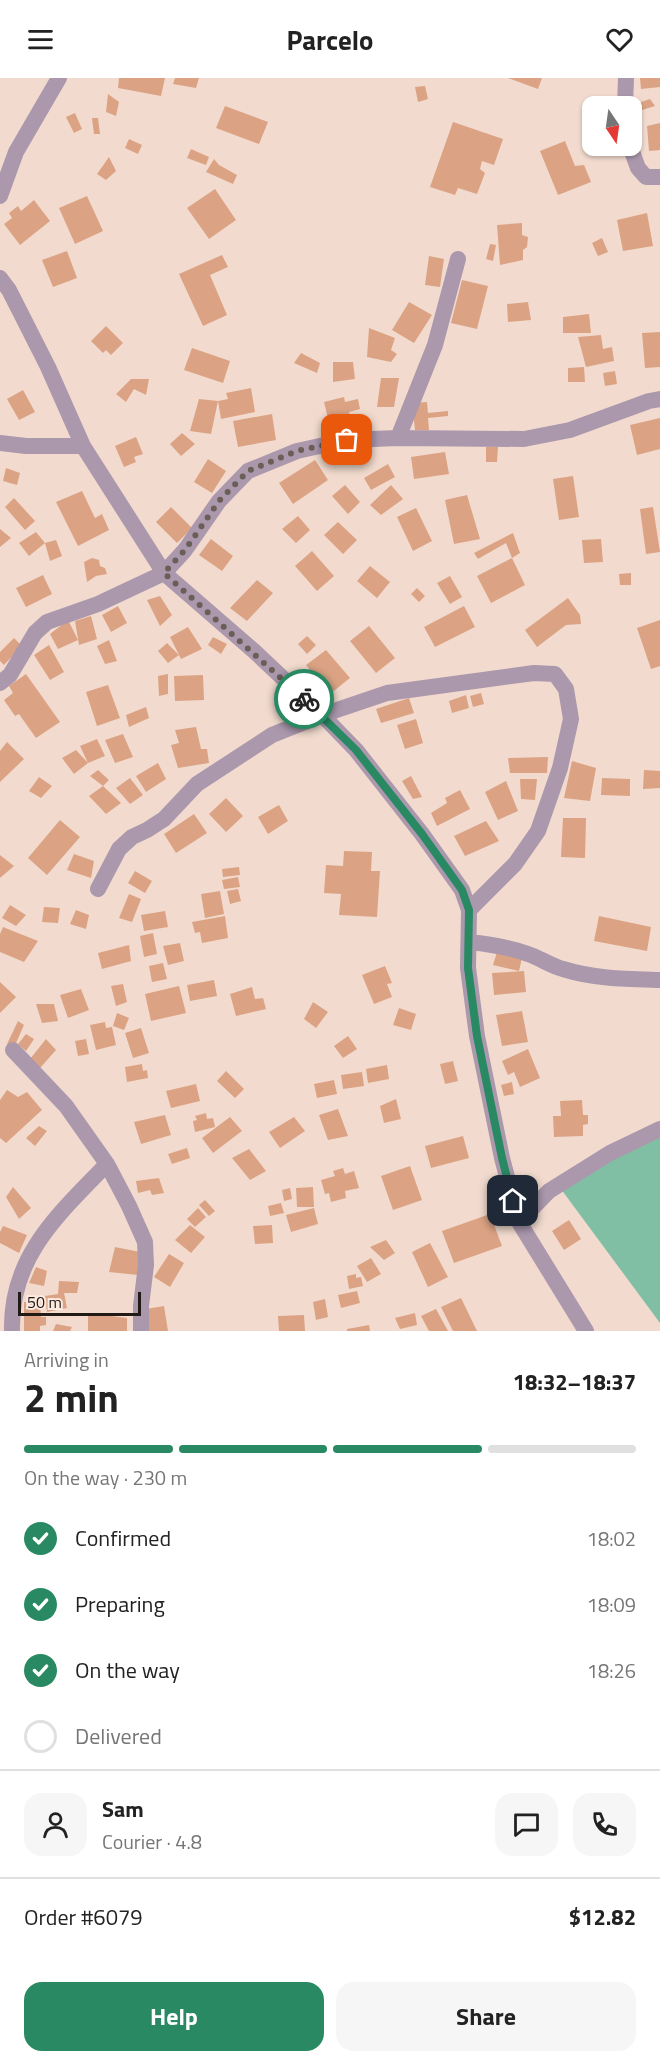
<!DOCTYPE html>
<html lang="en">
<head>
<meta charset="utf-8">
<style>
  body { margin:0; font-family:"Titillium Web",sans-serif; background:#f6f6f6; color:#222; height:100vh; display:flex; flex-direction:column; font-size:22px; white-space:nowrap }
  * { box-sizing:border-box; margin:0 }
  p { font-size:20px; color:#767676 }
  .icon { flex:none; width:33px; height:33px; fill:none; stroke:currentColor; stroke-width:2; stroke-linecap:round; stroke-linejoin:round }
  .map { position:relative; height:1253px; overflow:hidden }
  .drawer { display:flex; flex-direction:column; background:#fff; flex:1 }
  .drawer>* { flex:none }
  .needle { width:39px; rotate:167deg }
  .tools { position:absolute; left:582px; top:18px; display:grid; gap:12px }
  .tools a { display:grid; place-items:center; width:60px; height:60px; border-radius:12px; background:#fff; box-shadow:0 2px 4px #0004; font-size:30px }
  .scale { position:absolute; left:18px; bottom:15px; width:123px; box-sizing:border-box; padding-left:6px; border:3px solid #221a15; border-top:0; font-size:16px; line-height:21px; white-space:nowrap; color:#221a15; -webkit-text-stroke:4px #fce9df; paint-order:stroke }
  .pin { position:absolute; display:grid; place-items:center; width:51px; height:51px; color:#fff; margin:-26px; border-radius:12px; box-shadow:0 3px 9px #0006 }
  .courier { position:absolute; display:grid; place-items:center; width:60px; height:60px; margin:-30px; border:4px solid #288962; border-radius:50%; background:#fff; color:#222; box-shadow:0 2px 8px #0007 }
  .summary em { font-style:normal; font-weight:700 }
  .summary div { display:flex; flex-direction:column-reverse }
  .summary { display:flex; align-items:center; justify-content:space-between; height:102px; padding:0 24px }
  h1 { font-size:39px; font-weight:700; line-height:45px }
  .bar { display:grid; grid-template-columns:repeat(4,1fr); gap:9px 6px; align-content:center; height:72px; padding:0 24px }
  .bar i { height:8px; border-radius:4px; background:#e0e0e0 }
  .bar .selected { background:#288962 }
  .bar p { grid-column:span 4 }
  .line { display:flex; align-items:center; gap:15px; padding:0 24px; border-top:2px solid #e0e0e0 }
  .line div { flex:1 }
  .round { display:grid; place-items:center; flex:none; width:63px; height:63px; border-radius:18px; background:#f6f6f6 }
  ol { padding:0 24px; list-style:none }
  li { display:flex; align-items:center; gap:18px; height:66px }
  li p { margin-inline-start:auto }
  li .icon { padding:6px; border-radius:50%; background:#288962; color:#fff; stroke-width:4 }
  li:last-child { color:#767676 }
  li i { width:33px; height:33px; border:3px solid #e0e0e0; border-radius:50% }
  .primary-button { display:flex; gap:12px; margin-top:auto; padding:12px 24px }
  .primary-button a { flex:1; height:69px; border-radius:18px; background:#288962; color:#fff; font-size:24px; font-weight:700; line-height:69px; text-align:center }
  .primary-button a+a { background:#f6f6f6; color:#222 }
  header { display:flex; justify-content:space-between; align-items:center; height:78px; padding:0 24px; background:#fff; font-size:27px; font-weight:700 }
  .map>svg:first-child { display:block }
</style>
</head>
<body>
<header><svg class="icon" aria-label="menu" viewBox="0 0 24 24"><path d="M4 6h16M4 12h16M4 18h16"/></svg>Parcelo<svg class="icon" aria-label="heart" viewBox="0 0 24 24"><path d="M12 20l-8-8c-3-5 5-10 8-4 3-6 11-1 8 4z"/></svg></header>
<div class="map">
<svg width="660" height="1253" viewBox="0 0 660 1253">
  <rect width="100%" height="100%" fill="#f2dbce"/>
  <path fill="#80bfa3" d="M660,1056V1245L558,1107Z"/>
  <path fill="#dba384" d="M119,0H165L161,18L118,10Z
    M175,0H199L196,10L173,6Z
    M508,0H542L538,11Z
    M640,0H660V9L641,11Z
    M425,8L428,21L418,24L415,9Z
    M108,16L119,24L116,38L106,34Z
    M650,21L655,28L642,32L641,24Z
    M225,28L268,44L259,66L216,50Z
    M75,35L82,51L74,55L66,39Z
    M92,40H98L100,56H94Z
    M453,44L503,61L494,87L482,83L480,91L485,95L477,116L458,110L455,117L430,109Z
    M660,45V72L649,73L647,48Z
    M129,61L142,67L138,76L125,70Z
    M565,63L575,88L584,87L591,104L558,117L540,73Z
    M191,71L209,79L206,87L187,80Z
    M109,79L116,93L106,102L97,96Z
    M214,81L219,87L237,97L233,106L206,94Z
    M215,111L236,142L209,161L187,130Z
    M87,118L103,153L75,166L59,130Z
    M34,122L50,143L20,167L4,146L12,140L9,135L18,128L21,133Z
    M647,135L653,168L623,173L617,142Z
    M522,145V157L528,159L527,169L523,172V182L500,187L497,147Z
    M602,160L608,174L598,178L592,165Z
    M490,166L496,167L493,183L486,181Z
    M67,173L77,200L53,209L42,182Z
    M222,177L228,189L210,197L227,237L203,248L179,196Z
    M429,178L444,181L440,209L425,207Z
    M462,202L488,208L477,251L451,245Z
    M409,224L432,237L414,265L392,252Z
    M528,224L531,242L508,244L507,226Z
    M589,236L591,255H563V239Z
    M106,248L123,265L111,277L106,272L103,275L91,263Z
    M369,250L395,260L391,272L397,276L391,284L367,279Z
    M660,254V289L645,290L642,255Z
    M601,257L603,271L612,269L614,283L586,289L578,259Z
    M192,270L230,283L223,305L184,292Z
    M301,275L320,285L317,295L294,285Z
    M333,284H353L355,301L333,304Z
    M584,289L585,304H568V290Z
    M615,293L617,306L605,308L603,295Z
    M381,300H399L394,329H377Z
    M131,301H149L146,317L134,311L126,324L116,316Z
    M251,310L255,334L221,341L218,323L228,321L226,315Z
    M23,312L35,334L19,342L7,321Z
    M344,319L345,324L358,321L360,331L349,334L352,348L331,353L324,324Z
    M199,321L218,323L211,356L190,353Z
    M427,324L428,335L448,333V338L428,340L429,352H415L412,325Z
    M272,336L276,362L238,369L233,343Z
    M660,340V371L637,377L630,347Z
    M182,355L195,366L181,378L170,366Z
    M136,359L143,376L134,379L136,384L124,389L115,368Z
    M486,369H498L497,384H486Z
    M445,374L449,396L414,401L411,379Z
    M208,381L226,393L212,415L194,404Z
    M315,382L328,402L293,426L279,405Z
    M388,386L395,399L371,412L364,400Z
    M6,390L20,395L17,407L3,403Z
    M573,398L579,439L559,442L553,401Z
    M345,407L360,424L348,436L332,418Z
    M391,407L403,421L381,437L370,427Z
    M82,413L95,440L102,436L109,452L78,468L56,424Z
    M467,417L480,461L454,466L445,422Z
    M14,420L35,443L25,452L5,429Z
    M171,429L192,450L177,465L156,444Z
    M653,429L660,474L646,476L640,431Z
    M416,430L432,463L413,473L397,439Z
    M298,438L310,452L296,465L282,451Z
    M338,444L357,462L343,476L324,457Z
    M0,451L11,460L0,469Z
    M36,454L45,465L29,478L19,465Z
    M513,455L520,475L512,480L506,465L478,481L474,475Z
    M211,461L233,478L222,493L199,477Z
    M601,461L603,484L584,485L582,462Z
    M56,462L62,478L50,483L45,465Z
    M312,473L334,498L317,513L295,488Z
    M92,480L99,482L100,488L105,490L107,496L96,498L87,504L84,484Z
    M512,480L525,507L491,525L477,498Z
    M370,488L390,504L377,520L357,503Z
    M631,495V507H620L619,496Z
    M43,497L52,516L26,529L16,510Z
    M450,498L462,519L450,526L437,505Z
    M257,502L273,515L247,543L230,530Z
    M417,510L425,518L419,524L411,516Z
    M160,518L172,537L160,548L147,522Z
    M568,520L580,537L581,546L566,547L537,569L525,552Z
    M118,528L127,545L111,554L102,537Z
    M464,528L475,549L435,569L424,549Z
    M91,538L97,561L79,567L75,543Z
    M68,542L78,562L58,571L50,556Z
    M660,542V588L651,591L637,550Z
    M369,548L395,580L376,595L350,563Z
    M188,549L202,571L181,581L170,559Z
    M307,558L316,567L307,576L298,566Z
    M213,559L227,566L221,576L208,567Z
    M14,560L22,568L4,587L0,583V574Z
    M109,562L117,583L105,586L97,568Z
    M167,565L179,577L168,585L158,573Z
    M49,567L64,594L50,602L34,577Z
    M326,572L350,600L330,616L306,587Z
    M26,596L60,644L36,660L19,636L15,638L4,622L13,615L9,608Z
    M168,596V616L159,618L158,598Z
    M203,597L204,622L175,623L174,598Z
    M108,607L120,640L97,648L86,614Z
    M481,615L484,626L473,629L470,618Z
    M466,617L469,630L452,635L449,623Z
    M409,620L414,635L381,645L376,631Z
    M146,629L149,640L129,649L126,637Z
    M416,641L423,665L405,671L397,647Z
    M196,649L201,671H207L209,685L178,690L171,667L179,665L175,652Z
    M123,656L133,679L115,685L105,662Z
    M97,661L105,678L88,685L80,668Z
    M7,664L24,681L0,704V673Z
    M76,672L88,685L74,696L62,680Z
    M548,679L547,695H510L508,680Z
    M572,683L596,690L590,723L564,720Z
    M158,685L166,701L146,714L136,698Z
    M98,692L109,702L103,708L90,698Z
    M644,692L660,693V710L643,711Z
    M411,698L422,719L413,721L402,703Z
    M39,699L52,708L41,720L29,713Z
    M130,700L143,717L130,726L116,710Z
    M602,700L630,701V718L601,717Z
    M520,701H537L535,722L521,721Z
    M506,703L518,733L498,742L485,714Z
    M103,708L121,725L106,736L89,718Z
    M460,712L470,731L437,748L431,735L447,725L445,720Z
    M226,720L243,738L226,754L209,736Z
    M279,727L288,743L268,756L258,739Z
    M194,736L207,755L176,775L164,756Z
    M563,740H586L585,780L561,779Z
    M60,742L80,759L47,797L28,780Z
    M486,743L499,763L465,778L454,758Z
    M344,773L372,774L371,793H380L377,839L339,837L341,816L324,815L326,787L343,788Z
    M74,776L94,783L91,800L67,792Z
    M0,777L14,788L0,800Z
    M239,789L240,797L223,799L222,791Z
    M135,793L152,803L145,815L128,805Z
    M238,799L240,809L224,811L222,802Z
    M238,811L241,823L230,826L227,813Z
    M220,813L224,836L205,840L201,816Z
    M129,816L141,821L132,844L119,840Z
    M10,827L26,837L16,848L2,840Z
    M44,829L60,830L58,845L42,844Z
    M76,832L89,837L86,851L70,846Z
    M165,833L168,849L144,853L141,837Z
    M225,838L228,860L202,865L200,854L195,855L192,844Z
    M599,838L651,849L647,873L594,863Z
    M3,849L38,863L24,884L0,874V856Z
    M153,855L157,876L144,879L140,858Z
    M180,865L184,883L168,887L163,868Z
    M129,867L131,883L102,891L98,875Z
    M497,874L522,880L519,893L493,887Z
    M163,885L167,901L152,904L149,888Z
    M385,888L392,905L387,906L392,919L374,926L362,897Z
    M524,893L526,914L494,917L492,895Z
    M214,902L217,918L190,923L187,907Z
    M0,904L16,919L0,935Z
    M123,906L127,924L116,928L111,908Z
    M179,908L186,935L151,943L145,916Z
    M252,909L255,921L263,920L266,931L236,938L230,916Z
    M81,911L89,932L68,940L60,917Z
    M313,924L328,934L316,950L304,941Z
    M36,926H54L58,943L42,945Z
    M399,930L416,936L411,952L393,947Z
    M522,933L528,964L502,968L496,937Z
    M117,935L129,940L124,952L113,948Z
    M18,943L24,947L13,972L7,966Z
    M105,944L106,950L112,949L116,967L96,972L90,947Z
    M141,950L149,975L133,980L125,955Z
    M26,956L34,961L26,973L18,966Z
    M348,958L357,971L343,980L334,968Z
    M46,961L56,972L40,990L30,981Z
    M86,961L89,976L78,978L75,963Z
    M528,971L540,1000L520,1009L514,994L508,997L502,983Z
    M453,983L458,1003L445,1006L440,986Z
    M142,986L143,993L147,992L148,1000L127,1004L125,989Z
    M387,987L389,1001L368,1005L366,991Z
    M226,993L244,1011L235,1020L217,1003Z
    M362,994L364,1008L343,1011L341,997Z
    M334,1002L337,1016L317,1020L314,1006Z
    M512,1004L514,1016L504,1018L501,1007Z
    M196,1006L200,1023L171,1030L166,1013Z
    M7,1012L18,1019L27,1014L42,1032L6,1065L0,1060V1022Z
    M396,1021L401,1041L384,1045L380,1028Z
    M582,1022L583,1037H588V1046L583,1047V1058L554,1059L553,1038H561L560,1023Z
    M338,1031L348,1058L328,1062L319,1037Z
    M206,1035L207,1041L213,1040L215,1049L195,1054L193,1043L197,1042L195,1038Z
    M165,1037L171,1057L141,1066L134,1044Z
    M230,1039L242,1053L213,1075L202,1060Z
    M294,1039L305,1053L280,1070L269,1054Z
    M39,1048L47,1053L35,1068L26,1060Z
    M463,1058L469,1080L431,1090L425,1068Z
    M187,1070L190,1080L172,1086L168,1076Z
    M249,1071L266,1093L250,1102L232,1080Z
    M410,1088L422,1122L393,1132L381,1098Z
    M343,1090L345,1096L354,1093L359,1110L345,1113L346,1120L331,1124L329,1115L325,1116L321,1102L335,1098L333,1093Z
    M159,1100L164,1115L152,1117L150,1112L138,1115L136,1103Z
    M13,1109L31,1130L19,1141L6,1119Z
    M313,1109L314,1129H297L296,1110Z
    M290,1110L292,1121L284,1123L282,1112Z
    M205,1122L215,1133L209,1138L199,1127Z
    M281,1125L284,1135L270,1138L268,1128Z
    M198,1130L206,1139L195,1149L187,1141Z
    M314,1130L318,1146L291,1154L286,1137Z
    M490,1136L502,1168L454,1185L442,1153Z
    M569,1142L581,1161L564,1172L552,1153Z
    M190,1147L205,1159L191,1175L175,1162Z
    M272,1147L273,1165L255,1166L253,1148Z
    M3,1148L27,1157L19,1175L0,1165V1154Z
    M386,1162L395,1175L384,1182L370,1169Z
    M430,1165L448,1199L428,1209L412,1174Z
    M115,1169L145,1175L138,1197L109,1194Z
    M169,1176L184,1185L170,1209L154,1199Z
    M371,1180L381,1196L367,1204L357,1188Z
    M36,1189L47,1193L44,1208L29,1205Z
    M356,1196V1200L361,1199L363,1208L349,1211L347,1198Z
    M59,1203L79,1204L77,1215H64L67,1230L47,1234L45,1218L58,1216Z
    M357,1213L360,1225L341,1230L338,1217Z
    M461,1220L477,1253H453L441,1229Z
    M325,1221L328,1239L316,1242L313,1224Z
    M24,1224H40L41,1239H46V1247L40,1248V1253H24Z
    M164,1228L168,1253H149L146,1231Z
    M436,1231L448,1253H429L421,1238Z
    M88,1235L127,1240V1253H88Z
    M415,1235L417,1247L400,1251L395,1240Z
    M304,1237L305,1253H279L278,1238Z
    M56,1246L72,1249L70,1253H53Z
    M369,1247L370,1253H347V1251Z"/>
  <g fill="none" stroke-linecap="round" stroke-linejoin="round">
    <path stroke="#ab98ad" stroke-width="16" d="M625,28L626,0
      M630,68L638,90L646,99H660
      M0,118L16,74L59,0
      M0,200L9,212L48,289L83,368L164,495L254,573L322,637L356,672L422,756L462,812L469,832L468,890L477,958L502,1080L519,1144L586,1253
      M398,360L435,267L458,181
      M0,365L26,368H83
      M0,605L10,597L35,555L47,544L98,526L164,495L185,472L219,423L248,393L297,373L347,362L398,360L524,361L570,352L649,323L660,321
      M98,811L119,771L132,759L147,752L164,741L197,706L272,657L322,637L387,615L534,595L555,596L566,611L571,641L560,690L538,753L515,786L469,832
      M469,864C489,866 509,869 528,876C540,880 551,888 563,891C595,901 627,901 660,902
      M13,972L66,1028L107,1086L129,1128L145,1164L146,1187L141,1228V1253
      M519,1144L549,1113L610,1075L660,1051
      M12,1253C10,1178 59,1136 107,1086"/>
  </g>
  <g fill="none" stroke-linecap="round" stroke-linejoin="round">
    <path stroke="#6b5e56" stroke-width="6" stroke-dasharray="0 10.8" d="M304,621L164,495L185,472L219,423L248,393L297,373L347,362"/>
    <path stroke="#288962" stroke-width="8" d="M304,621L356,672L422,756L462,812L469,832L468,890L477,958L502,1080L513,1123"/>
  </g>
</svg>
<div class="tools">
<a><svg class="needle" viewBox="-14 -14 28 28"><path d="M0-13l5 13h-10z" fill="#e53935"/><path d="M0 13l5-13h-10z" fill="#767676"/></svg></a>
</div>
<div class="scale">50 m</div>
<div class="pin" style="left:347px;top:362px;background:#ea580c"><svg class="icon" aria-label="bag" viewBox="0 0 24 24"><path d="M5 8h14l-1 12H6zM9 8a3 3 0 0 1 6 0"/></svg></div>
<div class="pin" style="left:513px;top:1123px;background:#1f2937"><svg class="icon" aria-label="home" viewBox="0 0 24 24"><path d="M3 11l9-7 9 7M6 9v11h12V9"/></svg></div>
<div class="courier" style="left:304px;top:621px"><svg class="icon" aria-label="bike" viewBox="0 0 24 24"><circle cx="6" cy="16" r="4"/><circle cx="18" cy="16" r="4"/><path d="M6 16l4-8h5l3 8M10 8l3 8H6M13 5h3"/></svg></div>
</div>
<section class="drawer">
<div class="summary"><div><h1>2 min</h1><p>Arriving in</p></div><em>18:32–18:37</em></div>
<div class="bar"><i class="selected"></i><i class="selected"></i><i class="selected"></i><i></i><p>On the way · 230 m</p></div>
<ol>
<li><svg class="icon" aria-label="check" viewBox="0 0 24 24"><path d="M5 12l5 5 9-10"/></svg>Confirmed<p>18:02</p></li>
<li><svg class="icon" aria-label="check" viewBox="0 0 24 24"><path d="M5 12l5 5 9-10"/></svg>Preparing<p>18:09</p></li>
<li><svg class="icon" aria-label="check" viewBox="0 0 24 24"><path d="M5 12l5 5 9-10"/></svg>On the way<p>18:26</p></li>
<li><i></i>Delivered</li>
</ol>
<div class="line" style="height:108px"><a class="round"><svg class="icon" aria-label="person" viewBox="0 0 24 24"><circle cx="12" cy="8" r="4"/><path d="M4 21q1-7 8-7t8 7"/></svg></a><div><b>Sam</b><p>Courier · 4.8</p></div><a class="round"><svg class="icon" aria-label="chat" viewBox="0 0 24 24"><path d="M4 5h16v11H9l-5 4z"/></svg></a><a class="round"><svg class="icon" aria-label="phone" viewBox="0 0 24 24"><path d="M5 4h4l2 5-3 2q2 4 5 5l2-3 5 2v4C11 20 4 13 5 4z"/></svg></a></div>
<div class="line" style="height:78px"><div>Order #6079</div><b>$12.82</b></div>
<div class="primary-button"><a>Help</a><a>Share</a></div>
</section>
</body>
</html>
